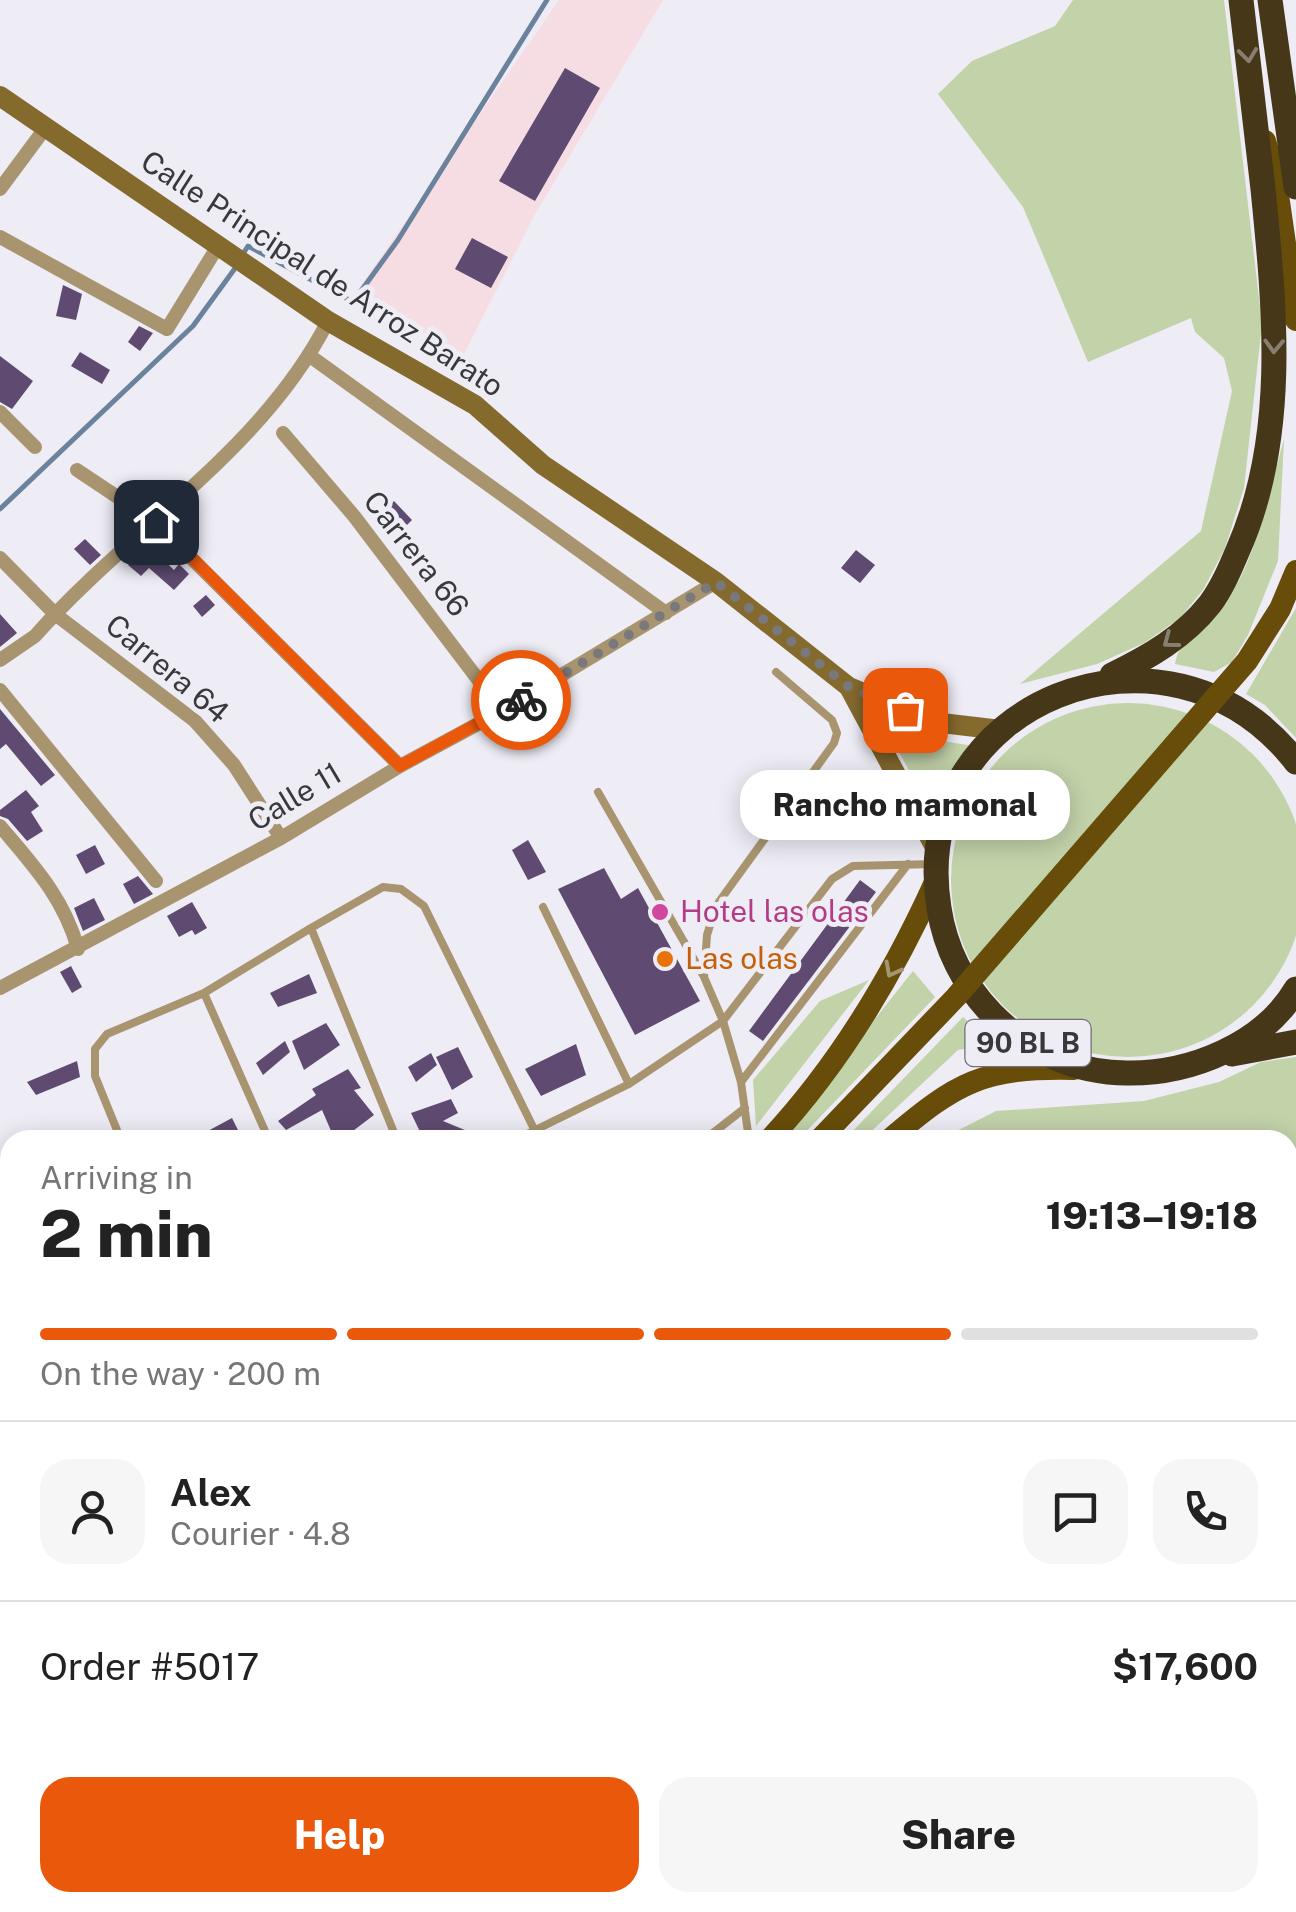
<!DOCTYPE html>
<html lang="en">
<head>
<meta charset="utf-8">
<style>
  body { margin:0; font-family:"Public Sans",sans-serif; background:#f6f6f6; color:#222; height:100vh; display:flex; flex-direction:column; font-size:38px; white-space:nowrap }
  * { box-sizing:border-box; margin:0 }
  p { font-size:32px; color:#767676 }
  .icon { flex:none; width:55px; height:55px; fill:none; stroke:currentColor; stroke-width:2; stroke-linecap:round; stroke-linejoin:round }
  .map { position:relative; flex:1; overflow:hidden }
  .drawer { position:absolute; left:0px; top:1130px; width:1298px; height:782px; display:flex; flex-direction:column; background:#fff; border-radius:30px 30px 0 0; box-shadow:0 5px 25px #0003 }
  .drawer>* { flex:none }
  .pin { position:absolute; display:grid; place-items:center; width:85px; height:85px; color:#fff; margin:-42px; border-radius:20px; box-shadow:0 5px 15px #0006 }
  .courier { position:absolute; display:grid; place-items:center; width:100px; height:100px; margin:-50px; border:8px solid #ea580c; border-radius:50%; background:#fff; color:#222; box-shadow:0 2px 12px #0007 }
  .bubble { position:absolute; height:70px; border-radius:30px; background:#fff; box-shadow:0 5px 25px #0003; font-size:32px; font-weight:800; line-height:70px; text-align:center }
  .headline em { font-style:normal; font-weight:800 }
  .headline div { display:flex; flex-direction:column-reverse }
  .headline { display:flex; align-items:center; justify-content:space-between; height:170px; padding:0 40px }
  h1 { font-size:65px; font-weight:800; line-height:75px }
  .bar { display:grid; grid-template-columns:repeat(4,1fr); gap:15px 10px; align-content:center; height:120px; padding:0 40px }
  .bar i { height:12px; border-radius:8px; background:#e0e0e0 }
  .bar .selected { background:#ea580c }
  .bar p { grid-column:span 4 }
  .line { display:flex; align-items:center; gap:25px; padding:0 40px; border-top:2px solid #e0e0e0 }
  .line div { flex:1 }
  .round { display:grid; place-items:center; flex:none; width:105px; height:105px; border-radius:30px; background:#f6f6f6 }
  .primary-button { display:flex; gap:20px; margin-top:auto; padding:20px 40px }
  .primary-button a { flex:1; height:115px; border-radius:30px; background:#ea580c; color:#fff; font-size:40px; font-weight:800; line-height:115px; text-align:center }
  .primary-button a+a { background:#f6f6f6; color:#222 }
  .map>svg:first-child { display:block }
</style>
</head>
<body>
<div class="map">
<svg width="1296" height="1912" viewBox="0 0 1296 1912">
  <rect width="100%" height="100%" fill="#eeecf5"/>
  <path fill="#f6dce3" d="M559,0H663L535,214L463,356L354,296Z
    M1296,1503V1912H1124L1118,1903L1288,1902V1509Z
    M10,1849V1902H350L355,1912H0V1854Z"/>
  <path fill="#c2d2a9" d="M1073,0H1224L1262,324L1244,488L1225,548L1203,590L1180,618L1144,643L1097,664L1020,684L1201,531L1232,391L1224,358L1195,332L1191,318L1088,362L1023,207L938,94L972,61L1055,26Z
    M1284,439L1278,561L1248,635L1232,662L1214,672L1175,664C1181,631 1212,625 1228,600C1258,552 1269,492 1284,439Z
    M1296,608V738L1265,705L1246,694Z
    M951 880a177 177 0 1 1 354 0a177 177 0 1 1-354 0Z
    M877,712L930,739L973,746L930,809Z
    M913,971L935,997L798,1140H779Z
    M869,980L756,1126L753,1080L820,1001Z
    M963,1017L991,1044L958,1050L862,1140H844Z
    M1296,1057V1503L1288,1509V1140H939L996,1111L1144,1101L1219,1082L1261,1062Z
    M1118,1903L1124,1912H355L349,1903Z"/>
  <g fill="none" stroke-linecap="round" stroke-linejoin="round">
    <path stroke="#6a829c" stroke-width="5" d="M241,257L248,246L353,302L398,240L547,0
      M0,509L193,326L236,267"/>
  </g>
  <path fill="#5f4b71" d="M565,68L600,88L535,201L499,181Z
    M472,238L508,257L491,288L455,269Z
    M63,285L82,294L76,320L56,316Z
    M139,326L153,333L140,351L128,342Z
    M80,352L110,370L102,384L71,366Z
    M0,356L33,381L12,409L0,402Z
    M394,501L412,520L393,539L374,521Z
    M85,539L101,555L90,565L74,549Z
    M147,544L174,570L179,564L189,574L174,590L149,568L141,576L128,565Z
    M856,550L875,565L860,583L841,568Z
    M206,595L215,605L202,617L193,606Z
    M0,614L17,633L0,647Z
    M0,709L55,775L41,786L6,744L0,749Z
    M26,790L39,806L31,812L43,831L27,841L8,819L0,816V810Z
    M528,840L546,872L528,880L512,850Z
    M95,845L105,864L86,874L76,855Z
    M604,868L621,899L638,888L700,1001L635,1035L558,889Z
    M138,876L153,894L134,904L123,884Z
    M860,880L876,892L763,1041L749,1031Z
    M94,898L105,920L83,931L74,908Z
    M192,902L207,928L195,935L192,930L179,937L167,916Z
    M71,966L82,987L72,993L60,972Z
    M309,974L317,993L278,1007L270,993Z
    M326,1023L340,1045L304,1070L292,1041Z
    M285,1041L290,1052L263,1075L256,1063Z
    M576,1044L586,1075L541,1096L525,1069Z
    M458,1047L473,1077L452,1090L436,1057Z
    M431,1053L437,1065L416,1082L408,1067Z
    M77,1061L80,1077L36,1095L27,1082Z
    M348,1069L361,1088L354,1090L374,1115L341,1140H335L322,1110L286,1130L278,1121L316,1095L312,1089Z
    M451,1099L458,1113L443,1121L489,1140H424L411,1113Z
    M232,1118L238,1130L221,1140H191Z"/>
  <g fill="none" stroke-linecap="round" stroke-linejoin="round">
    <path stroke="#a89570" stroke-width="8" d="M598,792L703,975
      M543,907L629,1084
      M204,993L269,1140
      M741,1082L908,864
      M121,1140L95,1076V1049L107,1034L204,993L311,928
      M397,1140L311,928L383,887L401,889L424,906L535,1131
      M515,1140L629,1084L723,1021L832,879L853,866L935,864
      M704,1140L745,1108
      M749,1140L741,1082L723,1021L704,977L707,935L716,906L834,743L837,733L832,720L776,672
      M256,1902L263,1912"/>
    <path stroke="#a89570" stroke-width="14" d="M0,189L46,127
      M0,237L167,329L218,246
      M310,356L666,613
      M0,412L35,447
      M283,433L354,516L502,711
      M77,470L155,522L400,766
      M0,558L55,614L195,721L234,765L281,838
      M0,660L35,636C129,529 262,451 328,321
      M0,690L156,881
      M0,826C33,865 64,898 78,949
      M0,988L281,838L400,766L502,711L716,582"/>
    <path stroke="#856a2e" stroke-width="20" d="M0,96L328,321L475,405L543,465L716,582L849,687L933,722L1001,730
      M849,687L937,851"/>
    <path stroke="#674d09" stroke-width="22" d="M1265,141L1275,174L1296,320
      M769,1140C840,1064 892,977 935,882
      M889,1140C957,1082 983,1067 1074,1069
      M0,1769L10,1764
      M0,1806L10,1801"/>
    <path stroke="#463719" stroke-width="25" d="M1270,0L1296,187
      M1112,675C1149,657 1184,637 1210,604C1222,588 1230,569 1238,550C1288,437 1275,309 1263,189C1256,126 1248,63 1241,0
      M1296,762C1168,597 906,702 939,908C945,948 964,985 992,1014C1029,1051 1075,1073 1127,1073C1190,1074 1263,1045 1296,989
      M1232,1054L1296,1042"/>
    <path stroke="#674d09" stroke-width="22" d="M819,1140L956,997L1247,661L1280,609L1296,571"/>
  </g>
  <defs><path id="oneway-chevron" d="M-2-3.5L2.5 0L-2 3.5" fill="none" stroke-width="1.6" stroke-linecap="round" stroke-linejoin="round" transform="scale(2.5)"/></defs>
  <g stroke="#897f71">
    <use href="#oneway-chevron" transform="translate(1248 55) rotate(83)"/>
    <use href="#oneway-chevron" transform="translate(1274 346) rotate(92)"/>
    <use href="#oneway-chevron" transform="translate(1170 641) rotate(143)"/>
  </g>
  <use stroke="#a49573" href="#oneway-chevron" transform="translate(892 970) rotate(118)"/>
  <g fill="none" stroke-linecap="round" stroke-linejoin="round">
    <path stroke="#78787d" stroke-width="10" stroke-dasharray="0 18" d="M521,700L716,582L849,687L905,710"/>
    <path stroke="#ea580c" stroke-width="12" d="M156,522L400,766L521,700"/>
  </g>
  <circle fill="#d1479c" stroke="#eeecf5" stroke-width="4" cx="660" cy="912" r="10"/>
  <circle fill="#e8710a" stroke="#eeecf5" stroke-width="4" cx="665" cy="959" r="10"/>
  <g text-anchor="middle" stroke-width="10" stroke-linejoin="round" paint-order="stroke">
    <rect fill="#eeecf5" stroke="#6f6f74" stroke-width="2.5" x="965.5" y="1020" width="125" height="46" rx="8"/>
    <g font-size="28" font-weight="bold" fill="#39393c">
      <text x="1028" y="1053">90 BL B</text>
    </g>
    <g font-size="30" fill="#39393c" stroke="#eeecf5">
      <text transform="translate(322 274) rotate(33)" y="10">Calle Principal de Arroz Barato</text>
      <text transform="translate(416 554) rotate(52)" y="10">Carrera 66</text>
      <text transform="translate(167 669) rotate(40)" y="10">Carrera 64</text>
      <text transform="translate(295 797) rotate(-31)" y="10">Calle 11</text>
    </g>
    <g font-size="30" fill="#b23c85" stroke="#eeecf5" text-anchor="start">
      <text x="680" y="922">Hotel las olas</text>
    </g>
    <g font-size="30" fill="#c56008" stroke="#eeecf5" text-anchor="start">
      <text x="685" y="969">Las olas</text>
    </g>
  </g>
</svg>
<div class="pin" style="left:905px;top:710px;background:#ea580c"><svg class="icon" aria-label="bag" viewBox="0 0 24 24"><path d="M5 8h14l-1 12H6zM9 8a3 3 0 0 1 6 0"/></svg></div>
<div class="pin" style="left:156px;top:522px;background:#1f2937"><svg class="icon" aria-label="home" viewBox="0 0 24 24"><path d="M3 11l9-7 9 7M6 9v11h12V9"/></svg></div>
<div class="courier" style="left:521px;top:700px"><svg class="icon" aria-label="bike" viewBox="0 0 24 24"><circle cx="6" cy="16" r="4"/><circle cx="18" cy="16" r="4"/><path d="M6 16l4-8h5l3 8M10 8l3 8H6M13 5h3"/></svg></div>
<div class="bubble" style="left:740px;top:770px;width:330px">Rancho mamonal</div>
<section class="drawer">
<div class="headline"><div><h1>2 min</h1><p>Arriving in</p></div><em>19:13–19:18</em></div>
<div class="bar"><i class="selected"></i><i class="selected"></i><i class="selected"></i><i></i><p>On the way · 200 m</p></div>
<div class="line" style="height:180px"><a class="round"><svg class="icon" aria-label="person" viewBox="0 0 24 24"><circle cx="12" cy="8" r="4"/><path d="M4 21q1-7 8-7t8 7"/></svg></a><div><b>Alex</b><p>Courier · 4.8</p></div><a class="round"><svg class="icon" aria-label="chat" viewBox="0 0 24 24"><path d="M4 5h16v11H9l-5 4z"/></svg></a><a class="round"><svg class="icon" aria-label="phone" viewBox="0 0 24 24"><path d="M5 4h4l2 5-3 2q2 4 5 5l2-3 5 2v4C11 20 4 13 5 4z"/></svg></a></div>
<div class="line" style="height:130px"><div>Order #5017</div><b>$17,600</b></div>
<div class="primary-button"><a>Help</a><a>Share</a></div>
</section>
</div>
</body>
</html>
